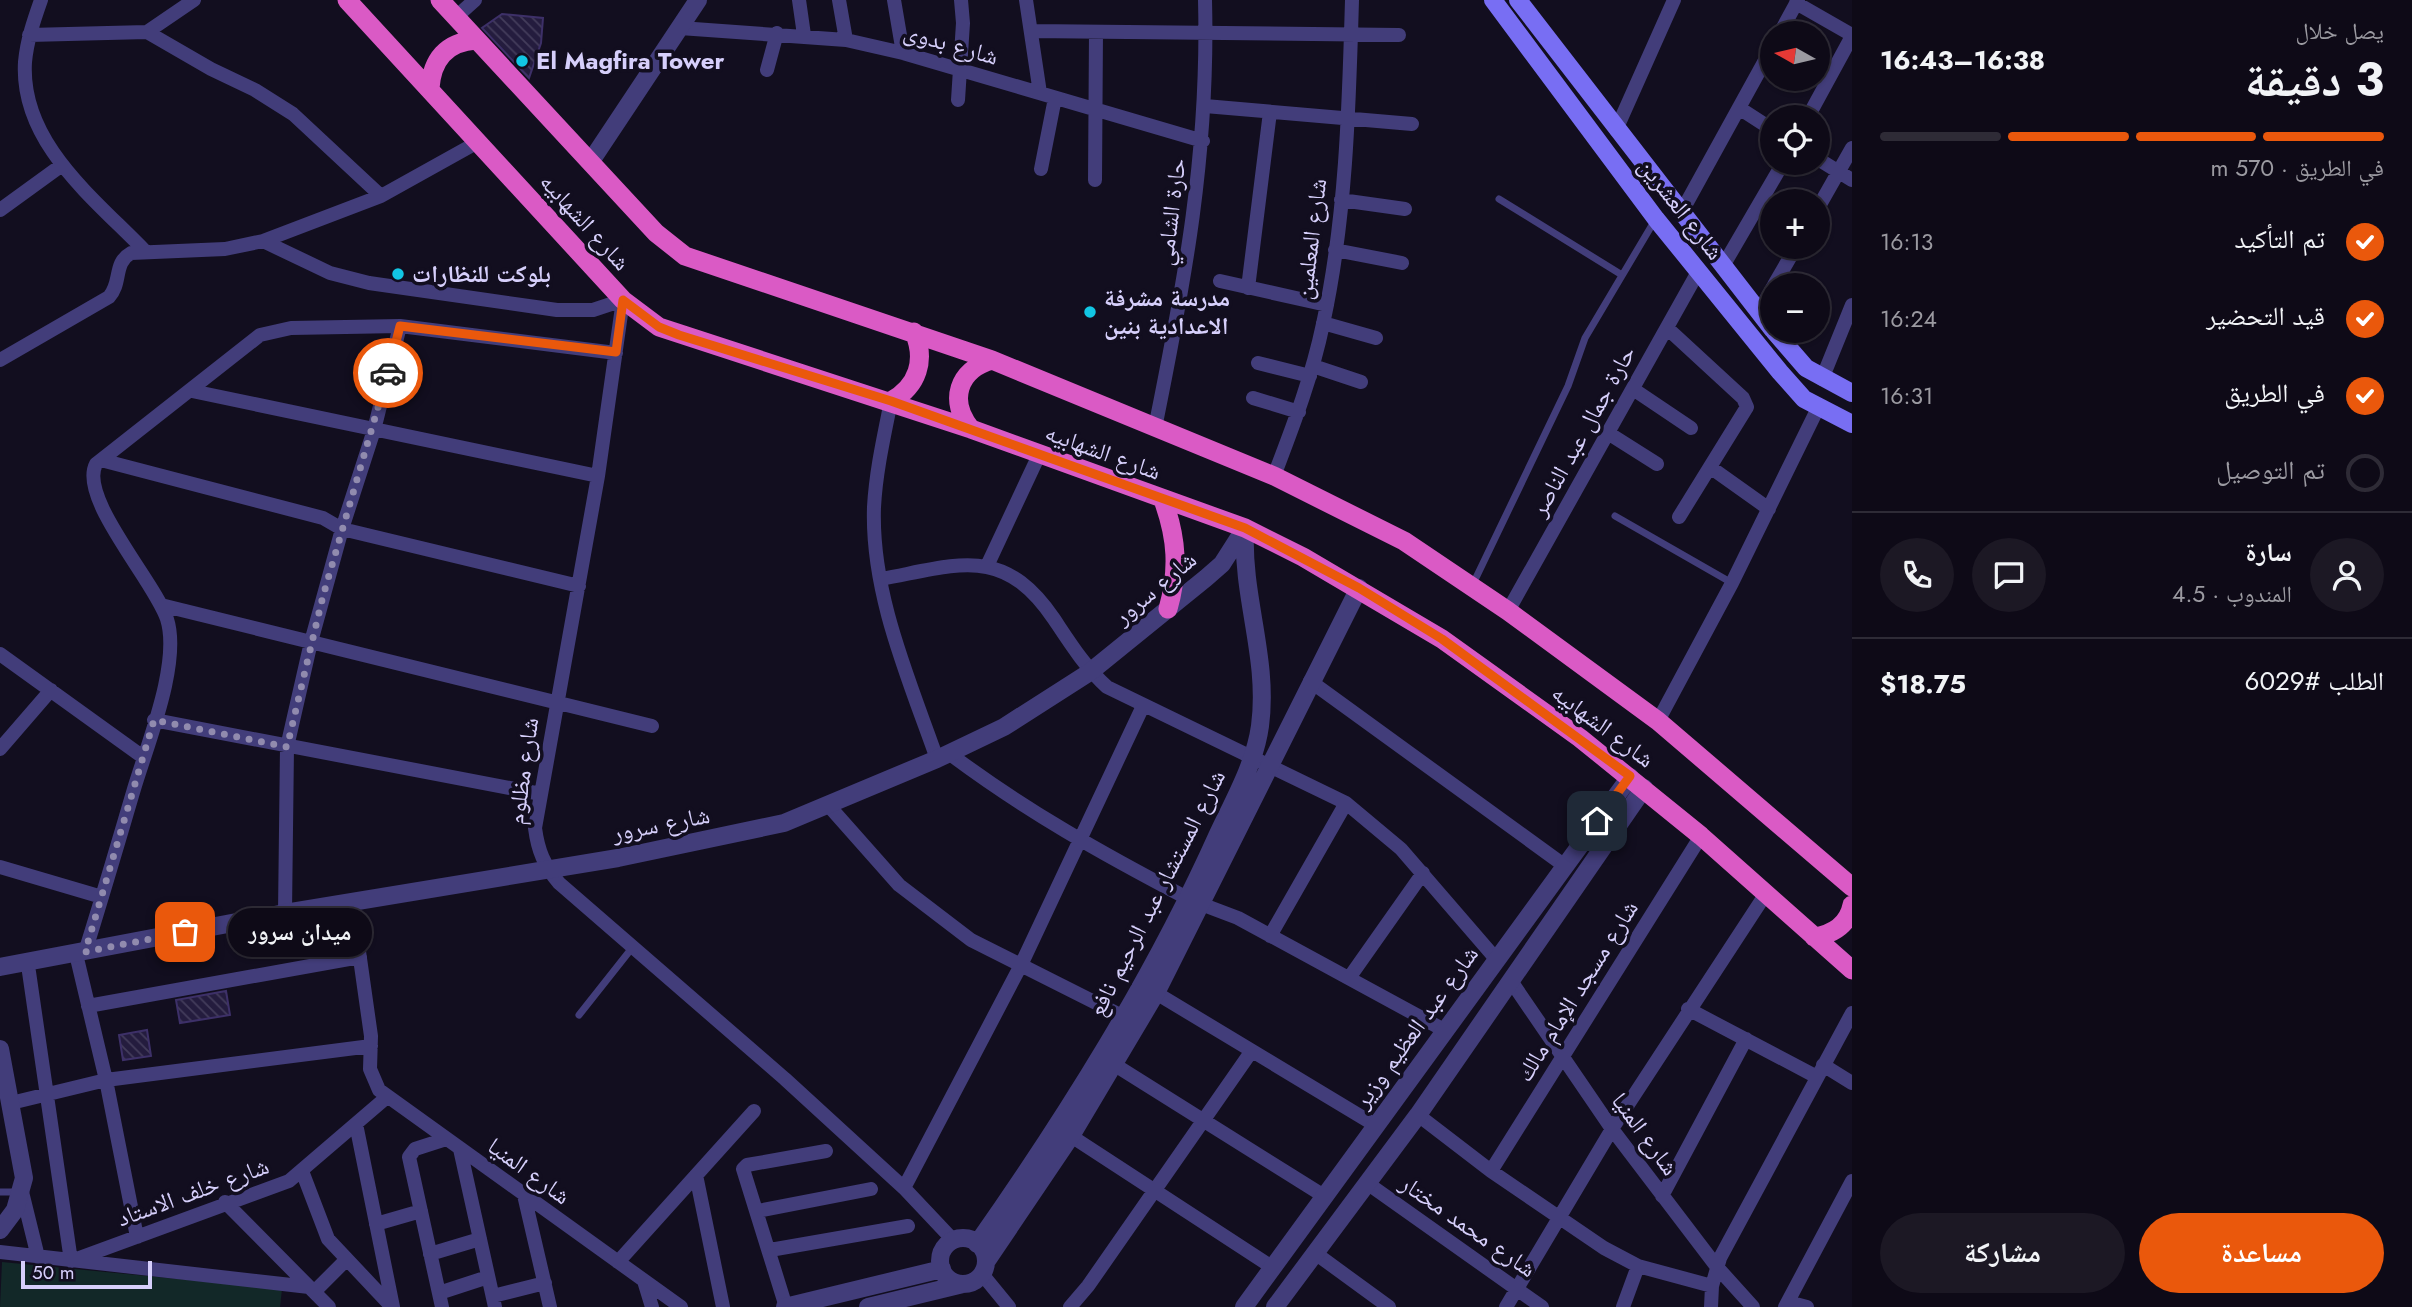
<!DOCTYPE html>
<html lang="ar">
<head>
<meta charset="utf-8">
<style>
  body { margin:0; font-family:Jost,"Noto Naskh Arabic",sans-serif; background:#1c1824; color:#f1f3f6; direction:rtl; height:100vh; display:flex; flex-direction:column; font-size:26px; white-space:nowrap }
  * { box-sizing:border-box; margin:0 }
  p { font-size:23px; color:#9b9aa1 }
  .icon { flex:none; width:38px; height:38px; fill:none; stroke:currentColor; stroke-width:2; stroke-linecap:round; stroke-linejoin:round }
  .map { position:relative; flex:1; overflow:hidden; direction:ltr }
  .drawer { display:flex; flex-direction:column; background:#0e0a17; width:560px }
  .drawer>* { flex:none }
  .needle { width:46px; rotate:278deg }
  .buttons { position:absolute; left:1760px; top:21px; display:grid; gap:14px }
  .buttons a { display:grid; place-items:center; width:70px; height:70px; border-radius:50%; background:#0e0a17; box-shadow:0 2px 5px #0004,0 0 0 2px #2e2b36; font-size:35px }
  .scale { position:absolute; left:21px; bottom:18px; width:131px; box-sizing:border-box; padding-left:7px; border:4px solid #d6cffb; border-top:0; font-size:19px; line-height:24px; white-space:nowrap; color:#d6cffb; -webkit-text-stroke:5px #120e1f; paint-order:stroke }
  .pin { position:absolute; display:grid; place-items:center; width:60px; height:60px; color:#fff; margin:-30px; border-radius:14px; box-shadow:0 4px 10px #0006 }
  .courier { position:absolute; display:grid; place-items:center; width:70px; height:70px; margin:-35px; border:5px solid #ea580c; border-radius:50%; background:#fff; color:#222; box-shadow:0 2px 9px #0007 }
  .bubble { position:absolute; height:49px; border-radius:24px; background:#0e0a17; box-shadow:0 2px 5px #0004,0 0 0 2px #2e2b36; font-size:23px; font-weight:700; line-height:49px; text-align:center; direction:rtl }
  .summary em { font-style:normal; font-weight:700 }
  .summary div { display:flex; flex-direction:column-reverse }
  .summary { display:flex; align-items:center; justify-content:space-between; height:119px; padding:0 28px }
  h1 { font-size:46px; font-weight:700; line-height:52px }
  .bar { display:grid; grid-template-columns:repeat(4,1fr); gap:10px 7px; align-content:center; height:84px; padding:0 28px }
  .bar i { height:9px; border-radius:5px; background:#2e2b36 }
  .bar .selected { background:#ea580c }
  .bar p { grid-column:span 4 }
  .line { display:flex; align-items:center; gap:18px; padding:0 28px; border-top:2px solid #2e2b36 }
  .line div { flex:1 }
  .round { display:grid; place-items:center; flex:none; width:74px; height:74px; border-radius:37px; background:#1c1824 }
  ol { padding:0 28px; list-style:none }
  li { display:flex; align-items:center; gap:21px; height:77px }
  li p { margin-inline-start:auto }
  li .icon { padding:7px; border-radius:50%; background:#ea580c; color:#fff; stroke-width:4 }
  li:last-child { color:#9b9aa1 }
  li i { width:38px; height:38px; border:4px solid #2e2b36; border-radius:50% }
  .button { display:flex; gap:14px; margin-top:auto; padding:14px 28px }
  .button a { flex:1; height:80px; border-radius:42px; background:#ea580c; color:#fff; font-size:28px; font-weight:700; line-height:80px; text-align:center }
  .button a+a { background:#1c1824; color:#f1f3f6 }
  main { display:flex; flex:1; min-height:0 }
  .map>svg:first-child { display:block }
</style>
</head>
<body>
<main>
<section class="drawer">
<div class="summary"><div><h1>3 دقيقة</h1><p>يصل خلال</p></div><em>16:38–16:43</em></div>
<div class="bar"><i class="selected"></i><i class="selected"></i><i class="selected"></i><i></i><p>في الطريق · 570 m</p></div>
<ol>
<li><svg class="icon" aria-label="check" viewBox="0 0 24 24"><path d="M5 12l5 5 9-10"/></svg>تم التأكيد<p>16:13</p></li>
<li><svg class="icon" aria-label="check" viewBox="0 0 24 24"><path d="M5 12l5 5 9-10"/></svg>قيد التحضير<p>16:24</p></li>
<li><svg class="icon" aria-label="check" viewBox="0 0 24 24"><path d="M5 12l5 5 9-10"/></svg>في الطريق<p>16:31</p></li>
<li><i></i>تم التوصيل</li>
</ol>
<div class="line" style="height:126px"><a class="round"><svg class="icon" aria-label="person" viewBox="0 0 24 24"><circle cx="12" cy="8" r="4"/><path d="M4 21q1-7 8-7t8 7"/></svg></a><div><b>سارة</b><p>المندوب · 4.5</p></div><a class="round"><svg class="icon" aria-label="chat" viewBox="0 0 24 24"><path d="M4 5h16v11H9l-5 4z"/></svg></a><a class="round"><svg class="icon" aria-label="phone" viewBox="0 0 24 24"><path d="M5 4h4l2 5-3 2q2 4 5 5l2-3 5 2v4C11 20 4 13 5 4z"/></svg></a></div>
<div class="line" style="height:91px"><div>الطلب #6029</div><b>$18.75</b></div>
<div class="button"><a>مساعدة</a><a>مشاركة</a></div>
</section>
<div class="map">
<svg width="1852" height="1307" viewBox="0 0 1852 1307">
  <defs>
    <pattern id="building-back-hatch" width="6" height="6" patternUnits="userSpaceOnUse" patternTransform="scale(1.75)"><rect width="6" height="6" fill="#241c3e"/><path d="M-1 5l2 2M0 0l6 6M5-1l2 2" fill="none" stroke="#433c5b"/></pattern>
  </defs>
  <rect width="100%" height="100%" fill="#120e1f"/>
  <path fill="#122828" d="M2,1262L282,1289L280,1307H0Z"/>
  <path fill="url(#building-back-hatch)" stroke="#3d3068" stroke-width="2" d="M502,14L543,18L541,43L529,78L482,28Z
    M226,991L230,1015L180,1023L176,1000Z
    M147,1030L151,1056L123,1060L119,1035Z"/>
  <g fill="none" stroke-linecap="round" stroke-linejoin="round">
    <path stroke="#423d7a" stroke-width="7" d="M1499,199L1622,275
      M1615,516L1732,583
      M1473,584L1568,386L1585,338L1655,220
      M579,1015L632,948
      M0,1192H20"/>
    <path stroke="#423d7a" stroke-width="14" d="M41,0C34,20 27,40 25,62C20,143 95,199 145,251
      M799,0L804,35
      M839,0L846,40
      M894,0L903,53
      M1026,0L1040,93
      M1796,3L1852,35
      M456,17L475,0
      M680,28L846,40L903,53L1203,141
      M1031,31L1399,35
      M147,32L211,69L255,90L293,114L381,196
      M1780,33L1798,0
      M29,35L147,32L194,0
      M767,70L777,33
      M958,100L963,23L961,0
      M1205,106L1412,124
      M1739,108L1773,130
      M1808,117L1852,36
      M1616,130L1674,0
      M1818,159L1852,180
      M1041,169L1055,98
      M1095,180L1096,32
      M1341,200L1405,209
      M1818,208L1852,148
      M0,210L62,165
      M1681,213L1773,46
      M263,241L330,273L369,283L557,310H593L623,300L598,476L535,828C538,851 544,865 559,883L785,1079L904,1188L954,1241
      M1335,250L1402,263
      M1723,266L1783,163
      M1220,281L1327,305
      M1774,285L1796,247
      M1248,288L1270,112
      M1759,312L1773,287
      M1323,323L1376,338
      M1667,328L1743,398L1747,407L1679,517
      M0,360L109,297C122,283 113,263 131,253L225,249L263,241L381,196L478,142
      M1258,363L1310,376
      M1313,366L1361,382
      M1822,379L1852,305
      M1633,389L1691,428
      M192,391L598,476
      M1253,398L1299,412
      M891,401C884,436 876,471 874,507C871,594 909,679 937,759
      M1155,428C1185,280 1209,152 1205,0
      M1608,433L1657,464
      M101,460L323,518L342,529L579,586
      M1710,467L1769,509
      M1274,476C1293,426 1312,377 1323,324C1346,219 1349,107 1352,0
      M987,566L1039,455
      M881,579C958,565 1003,544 1054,619C1070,643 1085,667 1107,687L1346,803L1401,849L1496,959
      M161,605L652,726
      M1508,611L1698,272
      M0,654L143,757
      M1310,681L1565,866
      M154,720L541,794
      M1658,721L1732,583L1818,408
      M0,749L51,690
      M950,754C1026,811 1103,854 1187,898
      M829,806L899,885L971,940L1124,1017
      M0,867L102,897
      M352,902L371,1036L370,1069L379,1090L681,1307
      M1201,904L1238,918L1444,1030
      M285,913L287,747L311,642L342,529L374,430L400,326
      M1270,936L1346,803
      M85,952C102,898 118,843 134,789C147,745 181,663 167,619C156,583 78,498 96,464L260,335L291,328L400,326L616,353
      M76,954L106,1080L137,1237
      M29,972L71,1261L289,1181L387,1097
      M1349,978L1423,873
      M1511,981L1612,1129L1717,1267L1753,1307
      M1156,993L1375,1125
      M88,1006L360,957
      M1688,1009L1817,1077
      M1115,1065L1324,1196
      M1823,1065L1852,1083
      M11,1103L106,1080L371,1046
      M1418,1115L1491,1171L1604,1248L1638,1266L1712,1286
      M356,1124L393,1307
      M1071,1136L1272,1267
      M460,1149L495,1307
      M302,1171L328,1239L392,1307
      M1491,1171L1701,836
      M696,1175L723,1307
      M1367,1183L1542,1307
      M904,1188L1021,965L1143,706
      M22,1192L38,1257
      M524,1195L550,1307
      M1662,1196L1746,1039
      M225,1202L329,1307
      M758,1211L871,1189
      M376,1224L421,1211
      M770,1250L908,1226
      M0,1252L309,1287
      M1315,1253L1389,1307
      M430,1254L480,1239
      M618,1262L754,1111
      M982,1274L1009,1307
      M644,1281L652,1307
      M314,1292L346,1260
      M439,1293L488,1277
      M493,1296L545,1283
      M1788,1302L1807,1307
      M442,1307L409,1157L415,1149L446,1139
      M786,1307L743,1169L747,1165L826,1151
      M1070,1307L1088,1286L1251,1052
      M1506,1307L1612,1129L1765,895
      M1623,1307L1638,1266
      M1711,1307L1712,1286L1720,1258L1852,1013
      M1785,1307L1852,1181"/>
    <path stroke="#423d7a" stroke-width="18" d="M591,161L698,0
      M0,967L285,913L618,858L784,823L937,759L1004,727L1090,672L1206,578L1222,564L1245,528
      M0,1049L24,1178L15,1210L0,1230
      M940 1261a23 23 0 1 1 46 0a23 23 0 1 1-46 0Z
      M977,1244C1068,1114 1153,979 1218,834C1234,800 1255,763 1260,726C1269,659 1242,598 1245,532
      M986,1262L1071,1136L1156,993L1359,588
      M785,1307L942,1269
      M868,1307L963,1284
      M1244,1307L1630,777
      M1275,1307L1418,1115L1644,788"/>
    <path stroke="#786ef3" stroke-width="18" d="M1493,0L1656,219L1780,372L1804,399L1852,424
      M1518,0L1773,330
      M1774,331L1806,368L1852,393"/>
    <path stroke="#da5ac5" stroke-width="19" d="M347,0L623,300L659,327L971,429L1245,528L1303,557L1442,639L1580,738L1701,836L1852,970
      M440,0L656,233L685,256L992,360L1274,476L1404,541L1508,611L1658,721L1852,887
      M430,88C432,60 446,42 476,40
      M891,401C918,386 926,360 914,332
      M971,429C948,401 958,370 992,360
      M1163,500C1177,538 1179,570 1168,609
      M1814,937C1833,934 1848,925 1852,905"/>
  </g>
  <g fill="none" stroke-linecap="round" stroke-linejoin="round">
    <path stroke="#918bae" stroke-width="7" stroke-dasharray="0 12.6" d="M185,932L85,952L154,720L287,747L323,596L388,373"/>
    <path stroke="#ea580c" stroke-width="9" d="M388,373L400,326L616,352L623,300L659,327L679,335L891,401L1245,528L1359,588L1442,639L1630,776L1597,821"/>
  </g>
  <g fill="#12c6e4" stroke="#120e1f" stroke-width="2.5">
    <circle cx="522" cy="61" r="7"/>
    <circle cx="398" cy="274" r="7"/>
    <circle cx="1090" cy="312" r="7"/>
  </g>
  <g text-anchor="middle" stroke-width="7" stroke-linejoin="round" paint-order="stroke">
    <g font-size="24" fill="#d6cffb" stroke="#120e1f">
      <text transform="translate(951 44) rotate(16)" y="8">شارع بدوى</text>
      <text transform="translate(1681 209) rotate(52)" y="8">شارع العشرين</text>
      <text transform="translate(1171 212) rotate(-83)" y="8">حارة الشامي</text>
      <text transform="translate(585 222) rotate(48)" y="8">شارع الشهابيه</text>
      <text transform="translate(1311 239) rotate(-83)" y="8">شارع المعلمين</text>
      <text transform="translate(1583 431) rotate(-61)" y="8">حارة جمال عبد الناصر</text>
      <text transform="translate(1103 452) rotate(20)" y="8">شارع الشهابيه</text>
      <text transform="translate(1155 588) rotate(-40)" y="8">شارع سرور</text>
      <text transform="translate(1603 726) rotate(37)" y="8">شارع الشهابيه</text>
      <text transform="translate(523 771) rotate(-82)" y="8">شارع مظلوم</text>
      <text transform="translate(661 824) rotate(-11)" y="8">شارع سرور</text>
      <text transform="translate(1157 893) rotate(-63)" y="8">شارع المستشار عبد الرحيم نافع</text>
      <text transform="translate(1577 991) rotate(-58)" y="8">شارع مسجد الإمام مالك</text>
      <text transform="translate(1416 1027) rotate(-54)" y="8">شارع عبد العظيم وزير</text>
      <text transform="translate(1645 1134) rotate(54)" y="8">شارع المنيا</text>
      <text transform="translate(529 1171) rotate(36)" y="8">شارع المنيا</text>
      <text transform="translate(193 1192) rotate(-20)" y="8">شارع خلف الاستاد</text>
      <text transform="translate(1468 1226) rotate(35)" y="8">شارع محمد مختار</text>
    </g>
    <g font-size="24" font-weight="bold" fill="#d6cffb" stroke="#120e1f" text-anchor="start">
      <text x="536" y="69">El Magfira Tower</text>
      <text x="412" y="282">بلوكت للنظارات</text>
      <text x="1104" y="306">مدرسة مشرفة<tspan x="1104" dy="28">الاعدادية بنين</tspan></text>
    </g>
  </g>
</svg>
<div class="buttons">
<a><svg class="needle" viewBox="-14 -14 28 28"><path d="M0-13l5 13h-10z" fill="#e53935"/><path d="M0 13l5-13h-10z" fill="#9b9aa1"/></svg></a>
<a><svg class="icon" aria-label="locate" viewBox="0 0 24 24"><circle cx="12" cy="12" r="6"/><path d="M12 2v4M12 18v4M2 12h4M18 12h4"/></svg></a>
<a>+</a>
<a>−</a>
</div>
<div class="scale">50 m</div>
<div class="pin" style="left:185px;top:932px;background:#ea580c"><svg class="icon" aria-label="bag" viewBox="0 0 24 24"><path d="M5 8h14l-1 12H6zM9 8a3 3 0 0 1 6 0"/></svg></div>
<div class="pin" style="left:1597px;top:821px;background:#1f2937"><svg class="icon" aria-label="home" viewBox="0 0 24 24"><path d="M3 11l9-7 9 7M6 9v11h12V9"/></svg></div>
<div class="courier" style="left:388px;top:373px"><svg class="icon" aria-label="car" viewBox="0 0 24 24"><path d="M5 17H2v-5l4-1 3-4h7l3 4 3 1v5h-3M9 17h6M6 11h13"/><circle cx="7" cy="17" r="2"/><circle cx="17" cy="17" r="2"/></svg></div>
<div class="bubble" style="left:228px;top:908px;width:144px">ميدان سرور</div>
</div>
</main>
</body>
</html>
